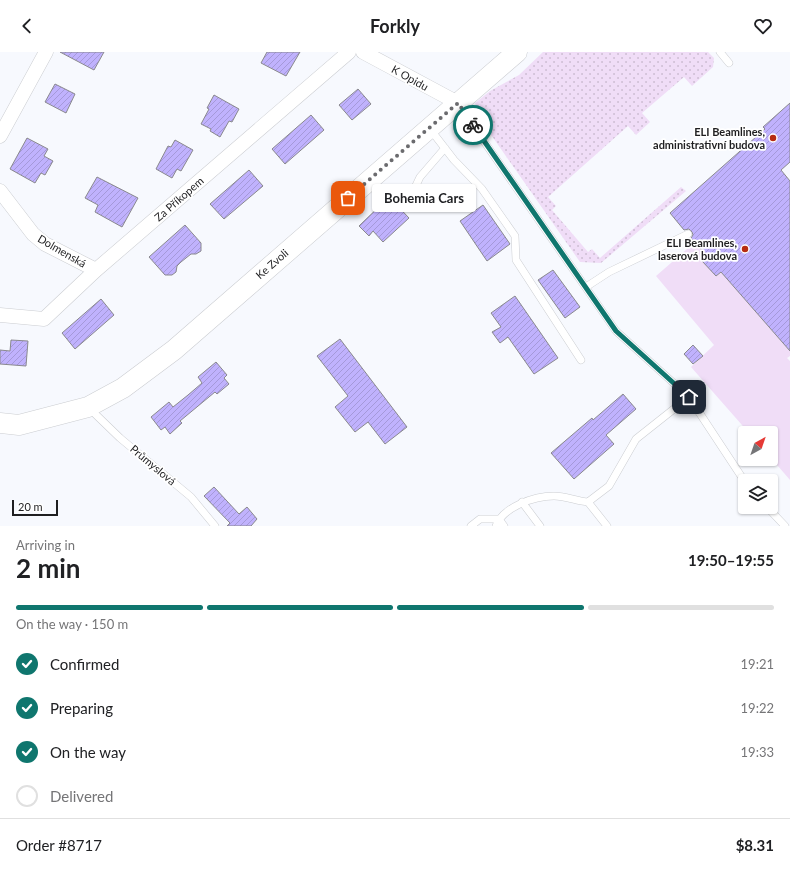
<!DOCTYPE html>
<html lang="en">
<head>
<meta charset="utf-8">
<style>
  body { margin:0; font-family:Lato,sans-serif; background:#f2f2f2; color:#202124; height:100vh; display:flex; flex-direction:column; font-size:15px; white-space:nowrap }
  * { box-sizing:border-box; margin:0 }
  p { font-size:13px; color:#757577 }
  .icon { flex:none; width:22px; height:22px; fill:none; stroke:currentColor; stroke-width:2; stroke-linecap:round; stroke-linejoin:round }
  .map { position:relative; height:474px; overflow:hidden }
  .drawer { display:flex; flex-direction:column; background:#fff; flex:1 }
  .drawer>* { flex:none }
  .needle { width:26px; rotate:40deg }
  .controls { position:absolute; left:738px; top:374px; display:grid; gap:8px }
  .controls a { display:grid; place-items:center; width:40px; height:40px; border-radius:4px; background:#fff; box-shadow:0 1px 3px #0004; font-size:20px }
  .scale { position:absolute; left:12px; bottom:10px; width:46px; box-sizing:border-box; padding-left:4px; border:2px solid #1f1f21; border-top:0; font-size:11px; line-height:14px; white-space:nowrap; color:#1f1f21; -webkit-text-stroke:3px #fff; paint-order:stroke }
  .pin { position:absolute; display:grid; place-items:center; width:34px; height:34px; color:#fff; margin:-17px; border-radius:8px; box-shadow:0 2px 6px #0006 }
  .courier { position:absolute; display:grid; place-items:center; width:40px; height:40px; margin:-20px; border:3px solid #0f766e; border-radius:50%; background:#fff; color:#222; box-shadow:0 1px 5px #0007 }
  .bubble { position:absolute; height:28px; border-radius:4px; background:#fff; box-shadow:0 1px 3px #0004; font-size:13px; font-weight:700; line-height:28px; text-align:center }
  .head em { font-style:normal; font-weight:700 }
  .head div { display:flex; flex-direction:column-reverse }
  .head { display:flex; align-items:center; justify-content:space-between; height:68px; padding:0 16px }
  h1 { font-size:26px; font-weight:700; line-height:30px }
  .bar { display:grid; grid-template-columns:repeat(4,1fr); gap:6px 4px; align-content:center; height:48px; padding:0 16px }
  .bar i { height:5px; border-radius:3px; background:#e0e0e0 }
  .bar .active { background:#0f766e }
  .bar p { grid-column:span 4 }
  .line { display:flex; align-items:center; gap:10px; padding:0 16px; border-top:1px solid #e0e0e0 }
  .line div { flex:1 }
  ol { padding:0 16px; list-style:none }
  li { display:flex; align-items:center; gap:12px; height:44px }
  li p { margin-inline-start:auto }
  li .icon { padding:4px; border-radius:50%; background:#0f766e; color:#fff; stroke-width:4 }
  li:last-child { color:#757577 }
  li i { width:22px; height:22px; border:2px solid #e0e0e0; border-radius:50% }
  header { display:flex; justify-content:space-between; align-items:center; height:52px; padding:0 16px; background:#fff; font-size:18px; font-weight:700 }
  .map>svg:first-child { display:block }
</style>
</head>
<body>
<header><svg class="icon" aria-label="back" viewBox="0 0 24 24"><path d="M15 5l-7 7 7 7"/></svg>Forkly<svg class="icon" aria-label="heart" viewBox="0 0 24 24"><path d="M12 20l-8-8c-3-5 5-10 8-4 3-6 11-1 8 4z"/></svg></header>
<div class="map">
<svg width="790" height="474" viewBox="0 0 790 474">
  <defs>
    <pattern id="park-dots" width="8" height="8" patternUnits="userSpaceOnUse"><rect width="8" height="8" fill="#f0ddf7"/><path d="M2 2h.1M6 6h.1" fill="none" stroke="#cdbdd3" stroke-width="1.8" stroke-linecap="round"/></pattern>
    <pattern id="building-hatch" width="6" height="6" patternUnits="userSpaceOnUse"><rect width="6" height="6" fill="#c0b2fd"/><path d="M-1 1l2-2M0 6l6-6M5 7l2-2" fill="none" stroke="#a599d9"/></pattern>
  </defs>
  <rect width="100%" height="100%" fill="#f7f9fe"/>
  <path fill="#f0ddf7" d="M695,190L707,204L703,209L716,224L721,220L790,299V304L787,306L790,309V428L771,406V381H749L691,315L714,293L656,224Z"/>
  <path fill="url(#park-dots)" d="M543,0H708L714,6L713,15L692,34L684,25L642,61L650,70L636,83L628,74L548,145L556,154L552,158L588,200L592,197L600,206L681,135L686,139L601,211L580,210L480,67L475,51L490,39L519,23Z"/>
  <path fill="url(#building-hatch)" stroke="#8a898e" d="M60,0H104L94,18Z
    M267,0H300L286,24L261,11Z
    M55,32L75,42L66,61L45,50Z
    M358,37L371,52L352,68L339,53Z
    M214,43L239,57L232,70L229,69L220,85L210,79L211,77L201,72L209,57L207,56Z
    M790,51V110L781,118L790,129V299L721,220L716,224L702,209L707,204L691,186L693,183L692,180L689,177L684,178L670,161L765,77L763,75Z
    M311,63L324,78L285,112L272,97Z
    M27,86L48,97L44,104L53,109L45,123L41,121L35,131L10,117Z
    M175,88L193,98L181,119L177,117L172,126L156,117L168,94L171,95Z
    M249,118L263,134L224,167L210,152Z
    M97,125L138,146L122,175L95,160L98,153L85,146Z
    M389,145L409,166L383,190L373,179L369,184L359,174Z
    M483,153L510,192L487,209L460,169Z
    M185,173L201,191V199L196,202H191L181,210L177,214L176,220L172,223H165L149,205Z
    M553,218L580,255L565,266L538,228Z
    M515,244L558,306L534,322L508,285L500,291L492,280L501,275L491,261Z
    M101,247L114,263L75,297L62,281Z
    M340,287L407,375L385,392L368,370L355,380L335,355L348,344L317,304Z
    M11,288L28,289L26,314L0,312V298L10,299Z
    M693,293L703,304L693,312L684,302Z
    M216,310L227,323L224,326L229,332L217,342L215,340L180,369L182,371L170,382L165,375L161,378L151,365L169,350L173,355L188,343L202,331L198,325Z
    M623,342L636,357L606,383L614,392L574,427L551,401L592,366L593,368Z
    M214,435L239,462L247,455L257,467L251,474H227L230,471L204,444Z"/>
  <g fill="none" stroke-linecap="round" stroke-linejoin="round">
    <g stroke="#cbcdd1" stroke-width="8">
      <path id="lane" d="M720,0L729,11
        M458,52L616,279L689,345L745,430
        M430,77L454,108L482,137L515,184L516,208L581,308
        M410,146L420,125L445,96
        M586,235L609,220L688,182
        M90,357L120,386L191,445L215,474
        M522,450L540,474
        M588,450L607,474
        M767,455L785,474
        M499,467L504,474
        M471,474L480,467H499
        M496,474C503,455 534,444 554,444C565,444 577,449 588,450L609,434L636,387L689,345"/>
    </g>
    <g stroke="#cbcdd1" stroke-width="15">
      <path id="street" d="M363,0L458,51
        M0,84L46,0
        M0,139L33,182L45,192L96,218
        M0,263L44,267L96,218L349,0"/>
    </g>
    <g stroke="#cbcdd1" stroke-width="21">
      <path id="secondary" d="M0,371L19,373L88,355L123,336L174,298L197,278L517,0"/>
    </g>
    <use href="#lane" stroke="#fff" stroke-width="7"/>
    <use href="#street" stroke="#fff" stroke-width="14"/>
    <use href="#secondary" stroke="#fff" stroke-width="20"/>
  </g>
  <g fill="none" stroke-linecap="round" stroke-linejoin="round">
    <path stroke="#6b6b6e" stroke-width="4" stroke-dasharray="0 7.2" d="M348,146L458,51L473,73"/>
    <path stroke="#0f766e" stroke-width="5" d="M473,73L616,279L689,345"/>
  </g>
  <g fill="#b72c11" stroke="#fff" stroke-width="1.5">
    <circle cx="773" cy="86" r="4"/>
    <circle cx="745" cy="197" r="4"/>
  </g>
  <g text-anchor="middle" stroke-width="3.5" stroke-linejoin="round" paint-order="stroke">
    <g font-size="11" fill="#1f1f21" stroke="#fff">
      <text transform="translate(410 26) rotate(29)" y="4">K Opidu</text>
      <text transform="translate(179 147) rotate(-41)" y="4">Za Příkopem</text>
      <text transform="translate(62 199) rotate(30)" y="4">Dolmenská</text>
      <text transform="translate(272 212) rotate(-41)" y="4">Ke Zvoli</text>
      <text transform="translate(153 413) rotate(40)" y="4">Průmyslová</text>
    </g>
    <g font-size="11" font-weight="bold" fill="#1f1f21" stroke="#fff" text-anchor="end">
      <text x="765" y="84">ELI Beamlines,<tspan x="765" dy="13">administrativní budova</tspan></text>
      <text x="737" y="195">ELI Beamlines,<tspan x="737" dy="13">laserová budova</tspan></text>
    </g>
  </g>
</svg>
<div class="controls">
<a><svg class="needle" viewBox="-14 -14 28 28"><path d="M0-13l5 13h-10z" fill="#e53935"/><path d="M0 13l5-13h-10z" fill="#757577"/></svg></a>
<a><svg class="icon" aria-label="layers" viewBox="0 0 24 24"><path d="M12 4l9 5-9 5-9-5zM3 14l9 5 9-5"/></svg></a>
</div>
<div class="scale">20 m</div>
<div class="pin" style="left:348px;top:146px;background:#ea580c"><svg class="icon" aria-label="bag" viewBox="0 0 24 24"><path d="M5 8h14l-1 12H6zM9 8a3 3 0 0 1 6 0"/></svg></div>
<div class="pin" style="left:689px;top:345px;background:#1f2937"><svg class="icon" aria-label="home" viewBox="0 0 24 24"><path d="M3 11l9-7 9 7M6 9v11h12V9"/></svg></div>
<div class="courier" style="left:473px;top:73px"><svg class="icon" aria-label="bike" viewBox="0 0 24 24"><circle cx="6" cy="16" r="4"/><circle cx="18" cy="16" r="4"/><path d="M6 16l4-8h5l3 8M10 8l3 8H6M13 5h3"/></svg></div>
<div class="bubble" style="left:372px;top:132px;width:104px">Bohemia Cars</div>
</div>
<section class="drawer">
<div class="head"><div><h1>2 min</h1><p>Arriving in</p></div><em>19:50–19:55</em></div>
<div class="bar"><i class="active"></i><i class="active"></i><i class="active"></i><i></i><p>On the way · 150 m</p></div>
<ol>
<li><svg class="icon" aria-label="check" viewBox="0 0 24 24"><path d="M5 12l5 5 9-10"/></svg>Confirmed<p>19:21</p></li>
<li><svg class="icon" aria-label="check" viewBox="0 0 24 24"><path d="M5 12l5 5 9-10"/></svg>Preparing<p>19:22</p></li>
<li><svg class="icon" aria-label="check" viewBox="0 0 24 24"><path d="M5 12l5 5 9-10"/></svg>On the way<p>19:33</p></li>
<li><i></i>Delivered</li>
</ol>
<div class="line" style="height:52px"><div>Order #8717</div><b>$8.31</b></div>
</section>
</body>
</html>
